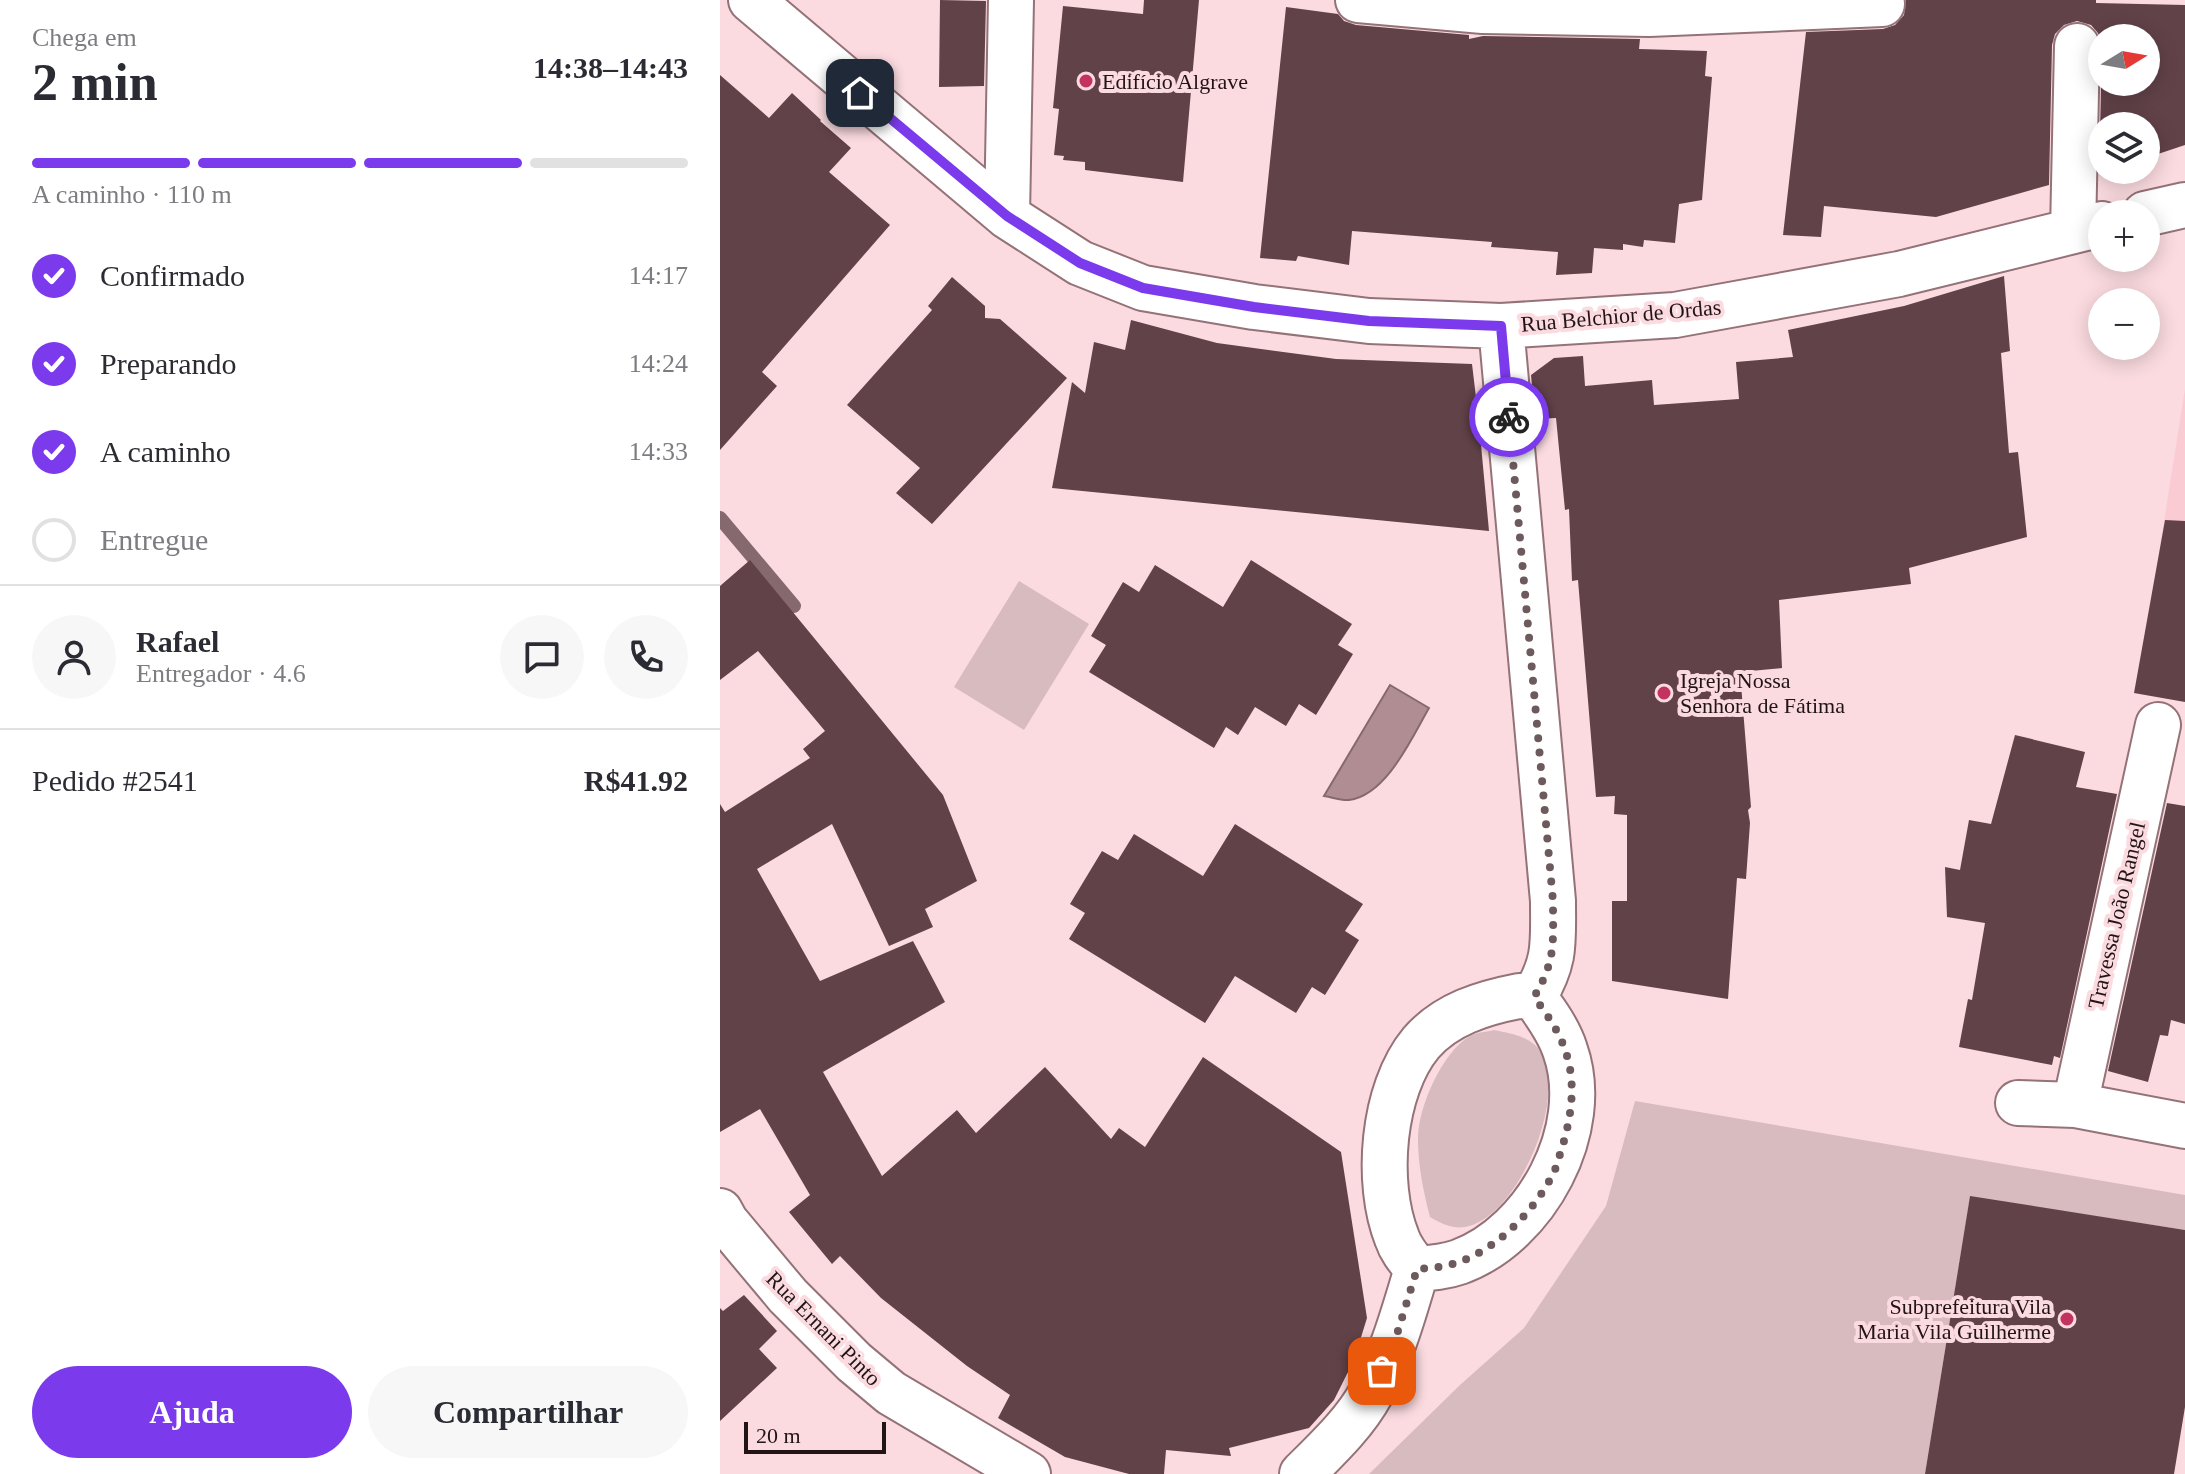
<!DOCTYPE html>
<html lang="pt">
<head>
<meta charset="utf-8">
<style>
  body { margin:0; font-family:Georgia,serif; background:#f7f7f7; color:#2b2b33; height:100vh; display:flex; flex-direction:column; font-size:30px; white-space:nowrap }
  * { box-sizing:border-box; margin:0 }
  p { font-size:26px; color:#7c7c81 }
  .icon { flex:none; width:44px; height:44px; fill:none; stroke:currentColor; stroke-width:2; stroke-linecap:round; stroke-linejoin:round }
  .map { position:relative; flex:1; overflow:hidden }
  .drawer { display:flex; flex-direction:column; background:#fff; width:720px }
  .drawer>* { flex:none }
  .needle { width:52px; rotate:79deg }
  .controls { position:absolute; left:1368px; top:24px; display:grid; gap:16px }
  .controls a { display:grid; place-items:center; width:72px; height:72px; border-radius:50%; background:#fff; box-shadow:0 4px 20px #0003; font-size:40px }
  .scale { position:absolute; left:24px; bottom:20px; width:142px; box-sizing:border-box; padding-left:8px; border:4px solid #211416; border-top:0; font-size:22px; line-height:28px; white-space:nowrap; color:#211416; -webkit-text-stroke:6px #fbdbe0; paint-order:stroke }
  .pin { position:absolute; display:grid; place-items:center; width:68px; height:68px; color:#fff; margin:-34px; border-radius:16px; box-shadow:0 4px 12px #0006 }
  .courier { position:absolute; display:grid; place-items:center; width:80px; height:80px; margin:-40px; border:6px solid #7c3aed; border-radius:50%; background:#fff; color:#222; box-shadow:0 2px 10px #0007 }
  .overview em { font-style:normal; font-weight:800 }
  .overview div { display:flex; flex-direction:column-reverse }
  .overview { display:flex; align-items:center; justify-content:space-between; height:136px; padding:0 32px }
  h1 { font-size:52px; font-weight:800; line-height:60px }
  .bar { display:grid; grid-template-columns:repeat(4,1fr); gap:12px 8px; align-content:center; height:96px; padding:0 32px }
  .bar i { height:10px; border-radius:6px; background:#e1e1e2 }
  .bar .active { background:#7c3aed }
  .bar p { grid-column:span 4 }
  .line { display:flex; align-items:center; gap:20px; padding:0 32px; border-top:2px solid #e1e1e2 }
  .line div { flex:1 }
  .round { display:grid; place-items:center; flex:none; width:84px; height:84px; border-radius:42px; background:#f7f7f7 }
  ol { padding:0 32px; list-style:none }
  li { display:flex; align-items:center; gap:24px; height:88px }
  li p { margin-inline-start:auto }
  li .icon { padding:8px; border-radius:50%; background:#7c3aed; color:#fff; stroke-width:4 }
  li:last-child { color:#7c7c81 }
  li i { width:44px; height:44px; border:4px solid #e1e1e2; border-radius:50% }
  .cta { display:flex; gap:16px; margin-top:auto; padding:16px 32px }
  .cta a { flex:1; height:92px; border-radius:48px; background:#7c3aed; color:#fff; font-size:32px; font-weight:800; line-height:92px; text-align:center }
  .cta a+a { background:#f7f7f7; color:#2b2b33 }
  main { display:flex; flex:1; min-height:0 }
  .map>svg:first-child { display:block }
</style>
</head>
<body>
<main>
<section class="drawer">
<div class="overview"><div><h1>2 min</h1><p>Chega em</p></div><em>14:38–14:43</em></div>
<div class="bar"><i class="active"></i><i class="active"></i><i class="active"></i><i></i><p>A caminho · 110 m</p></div>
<ol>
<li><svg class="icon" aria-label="check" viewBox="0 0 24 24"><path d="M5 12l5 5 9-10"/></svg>Confirmado<p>14:17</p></li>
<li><svg class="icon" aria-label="check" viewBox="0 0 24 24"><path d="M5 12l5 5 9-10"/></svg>Preparando<p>14:24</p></li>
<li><svg class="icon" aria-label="check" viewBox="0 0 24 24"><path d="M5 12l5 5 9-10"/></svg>A caminho<p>14:33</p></li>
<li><i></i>Entregue</li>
</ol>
<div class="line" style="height:144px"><a class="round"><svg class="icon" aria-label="person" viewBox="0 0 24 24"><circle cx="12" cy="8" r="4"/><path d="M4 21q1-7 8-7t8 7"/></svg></a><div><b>Rafael</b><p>Entregador · 4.6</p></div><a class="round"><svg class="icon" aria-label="chat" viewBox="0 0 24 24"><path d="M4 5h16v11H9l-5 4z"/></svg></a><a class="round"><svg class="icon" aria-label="phone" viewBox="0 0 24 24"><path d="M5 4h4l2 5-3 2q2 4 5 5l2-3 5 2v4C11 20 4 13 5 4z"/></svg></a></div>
<div class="line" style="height:104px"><div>Pedido #2541</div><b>R$41.92</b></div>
<div class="cta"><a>Ajuda</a><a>Compartilhar</a></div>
</section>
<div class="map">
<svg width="1465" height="1474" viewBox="0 0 1465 1474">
  <rect width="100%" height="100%" fill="#fbdbe0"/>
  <path fill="#facbd3" d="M1465,389V578L1436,572Z"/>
  <path fill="#d7bbbf" d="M299,581L369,624L304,730L234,687Z
    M774,1030C788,1033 804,1035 815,1045C855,1084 799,1219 745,1227C732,1229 720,1223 710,1217C703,1190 698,1165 698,1138C698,1107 723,1051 750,1036C757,1032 767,1032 774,1030Z
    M915,1101L1465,1195V1230L1250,1197L1205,1474H649L740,1385L804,1328L886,1206Z"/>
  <path fill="#b08d93" stroke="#85696e" stroke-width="2" d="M670,685L709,708C692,737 667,795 629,800C622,801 611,797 604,796Z"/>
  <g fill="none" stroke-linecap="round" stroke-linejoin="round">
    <path stroke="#85696e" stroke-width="14" d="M0,518L74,606"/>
  </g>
  <path fill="#614248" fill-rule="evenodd" d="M220,0L266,1L264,86L219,87Z
    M424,0H479L463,182L365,170V162L343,160L344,156L334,155L339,109L333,108L343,6L423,14Z
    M1186,0H1376V3L1465,5V145L1426,158V126H1382V170H1390L1379,174L1382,46L1378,33L1371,25L1357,21L1344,25L1335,34L1332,45L1329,185L1216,217L1104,206L1101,237L1063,235L1086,32L1163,29L1175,25L1184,15ZM1382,38H1426V82H1382Z
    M566,7L618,14L624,21L636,25L749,35V39L763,36L920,39L919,49L987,51L985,76L992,77L982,200L959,204L955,243L924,240L923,247L903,244V250L874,248L872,273L836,275L838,252L771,247L772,242L632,231L629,265L578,256L576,261L540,258Z
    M0,75L49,118L72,93L101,120L100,121L131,148L109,172L170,225L42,372L57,386L0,450Z
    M1284,276L1290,351L1281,353L1289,453L1298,452L1307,537L1189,568L1191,584L1059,600L1062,668L1020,672L1031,807L1028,810L1030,823L1026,879L1017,878L1008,999L892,981V901H907V815L894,814L895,796L876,797L858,580L852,581L849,509L845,510L836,418L815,419L811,375L834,358L863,356L865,386L932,380L934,405L1019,399L1016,362L1073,357L1068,330L1184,306Z
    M232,277L265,306V318L280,319L347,378L212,524L176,493L200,468L127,405L212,310L208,306Z
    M411,320L497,343L616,359L752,364L758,414L764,410L765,423H759L769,531L332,488L352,382L365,393L374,342L405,350Z
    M1445,520L1465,521V702L1414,693Z
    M30,560L223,795L257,881L205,909L213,927L169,946L112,824L37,869L100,981L193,941L225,1002L103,1072L162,1176L237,1110L256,1133L325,1067L391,1139L399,1128L425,1147L483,1057L621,1152L647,1318L634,1360L614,1400L589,1428L509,1448L511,1456L446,1450L444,1474H409L345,1457L278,1418L290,1395L247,1366L161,1298L120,1256L112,1264L69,1212L90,1195L40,1109L0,1132V804L5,812L90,758L83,749L105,731L38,651L0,680V586Z
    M531,560L632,624L618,645L633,654L596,715L579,704L566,726L535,707L518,735L506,727L494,748L369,672L386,645L371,636L403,582L419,592L435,565L503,607Z
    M1295,735L1365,752L1356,787L1397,794L1340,1058L1334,1056L1332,1065L1239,1047L1248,999L1252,1000L1265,923L1227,917L1225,867L1240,870L1249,820L1271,824Z
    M1447,803L1465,806V1024L1451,1020L1448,1036L1440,1035L1428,1082L1388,1071Z
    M515,824L643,904L625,931L639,940L605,995L592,987L576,1013L515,976L485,1023L349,939L365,913L350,904L382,851L398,860L414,834L483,876Z
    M1250,1196L1465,1230V1407L1454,1474H1205Z
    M24,1295L57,1331L39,1349L57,1368L0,1421V1308L3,1311Z"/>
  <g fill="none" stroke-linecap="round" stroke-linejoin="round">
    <g stroke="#947278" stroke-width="48">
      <path id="minor" d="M31,0L287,216L360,263L423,288L534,307L649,321L781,326L955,315L1179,274L1382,224
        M638,0L763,11L929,14L1162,4
        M1425,214L1465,205
        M287,216L291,0
        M1353,231L1357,46
        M781,326L833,901C833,944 836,960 814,997
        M799,996L814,997C826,1013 839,1031 845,1050C873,1129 816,1234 739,1262C725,1267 711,1268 697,1269C689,1259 681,1250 677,1238C655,1183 662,1090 701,1043C726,1014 763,1003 799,996Z
        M1298,1103L1355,1105L1465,1126
        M1355,1105L1438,725
        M0,1211L6,1222L68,1296L134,1362L171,1393L308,1474
        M582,1474C606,1450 635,1423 651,1393C673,1354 684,1311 697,1269"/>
    </g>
    <use href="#minor" stroke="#fff" stroke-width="44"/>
  </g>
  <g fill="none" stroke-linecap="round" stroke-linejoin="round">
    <path stroke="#6d5a5d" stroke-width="8" stroke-dasharray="0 14.4" d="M662,1371L673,1347L697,1269C711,1268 725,1267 739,1262C778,1248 813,1212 832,1176C838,1165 840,1152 844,1141C852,1112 856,1080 845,1050C839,1031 826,1013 814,997C836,960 833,944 833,901L789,417"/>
    <path stroke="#7c3aed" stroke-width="10" d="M140,93L287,216L360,263L423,288L534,307L649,321L781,326L789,417"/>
  </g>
  <g fill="#c2345f" stroke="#fbdbe0" stroke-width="3">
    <circle cx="366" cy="81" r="8"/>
    <circle cx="944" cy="693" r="8"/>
    <circle cx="1347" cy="1319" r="8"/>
  </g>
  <g text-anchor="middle" stroke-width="8" stroke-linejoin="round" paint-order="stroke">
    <g font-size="22" fill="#211416" stroke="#fbdbe0" text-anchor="start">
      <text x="382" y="89">Edifício Algrave</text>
      <text x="960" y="688">Igreja Nossa<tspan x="960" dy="25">Senhora de Fátima</tspan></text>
      <text x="1331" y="1314" text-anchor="end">Subprefeitura Vila<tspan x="1331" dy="25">Maria Vila Guilherme</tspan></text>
    </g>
    <g font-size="22" fill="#211416" stroke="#fbdbe0">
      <text transform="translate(901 315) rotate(-5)" y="8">Rua Belchior de Ordas</text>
      <text transform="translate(1396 915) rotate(-77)" y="8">Travessa João Rangel</text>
      <text transform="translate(104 1328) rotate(45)" y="8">Rua Ernani Pinto</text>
    </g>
  </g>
</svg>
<div class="controls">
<a><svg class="needle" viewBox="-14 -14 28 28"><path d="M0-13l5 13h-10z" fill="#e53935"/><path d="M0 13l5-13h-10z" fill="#7c7c81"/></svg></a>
<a><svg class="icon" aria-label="layers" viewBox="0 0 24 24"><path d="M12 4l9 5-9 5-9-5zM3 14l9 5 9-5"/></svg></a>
<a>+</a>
<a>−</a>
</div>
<div class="scale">20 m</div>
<div class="pin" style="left:662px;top:1371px;background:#ea580c"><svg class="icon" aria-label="bag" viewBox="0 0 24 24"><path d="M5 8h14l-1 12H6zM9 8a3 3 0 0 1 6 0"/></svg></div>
<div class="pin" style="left:140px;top:93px;background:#1f2937"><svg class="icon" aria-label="home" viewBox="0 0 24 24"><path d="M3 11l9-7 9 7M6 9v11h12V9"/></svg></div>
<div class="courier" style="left:789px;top:417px"><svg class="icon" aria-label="bike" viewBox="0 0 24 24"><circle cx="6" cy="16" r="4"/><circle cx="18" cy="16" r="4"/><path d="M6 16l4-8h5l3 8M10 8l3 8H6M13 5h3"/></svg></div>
</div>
</main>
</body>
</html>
